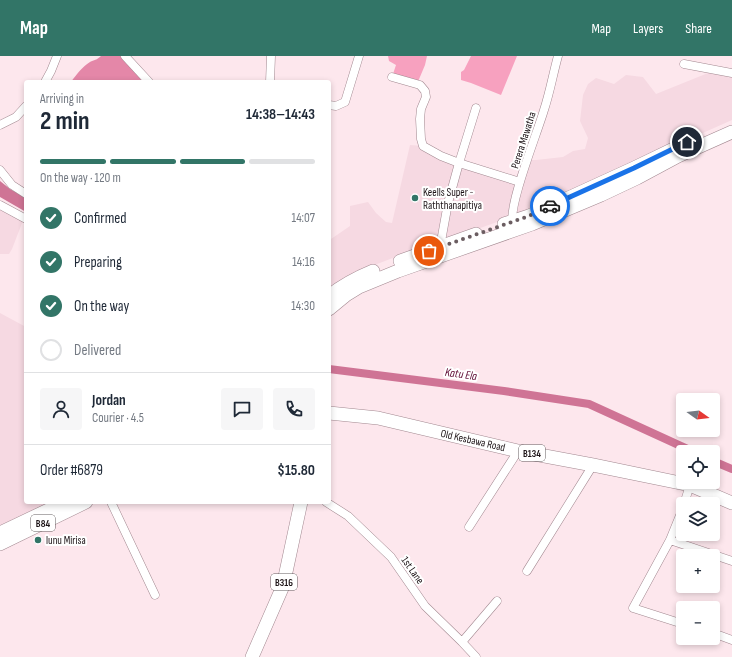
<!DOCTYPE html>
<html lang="en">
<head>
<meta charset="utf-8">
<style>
  body { margin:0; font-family:"Sofia Sans Condensed",sans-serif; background:#f6f6f7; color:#1f2937; height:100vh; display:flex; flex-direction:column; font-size:15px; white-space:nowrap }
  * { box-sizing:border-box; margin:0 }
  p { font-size:13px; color:#747a83 }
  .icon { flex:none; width:22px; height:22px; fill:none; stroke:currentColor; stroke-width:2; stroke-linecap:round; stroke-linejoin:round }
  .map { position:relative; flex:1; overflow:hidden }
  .details { position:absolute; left:24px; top:24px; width:307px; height:424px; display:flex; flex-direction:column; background:#fff; border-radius:4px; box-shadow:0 2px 6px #0003 }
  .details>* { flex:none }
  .needle { width:26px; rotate:104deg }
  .controls { position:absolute; left:676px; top:337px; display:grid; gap:8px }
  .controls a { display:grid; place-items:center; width:44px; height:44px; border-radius:4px; background:#fff; box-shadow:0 2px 6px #0003; font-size:20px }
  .pin { position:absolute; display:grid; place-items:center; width:34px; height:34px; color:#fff; margin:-17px; border:2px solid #fff; border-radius:50%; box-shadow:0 1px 4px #0007 }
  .courier { position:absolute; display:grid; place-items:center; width:40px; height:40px; margin:-20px; border:3px solid #1a73e8; border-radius:50%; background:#fff; color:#222; box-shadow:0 1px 5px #0007 }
  .summary em { font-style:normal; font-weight:700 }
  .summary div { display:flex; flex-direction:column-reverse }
  .summary { display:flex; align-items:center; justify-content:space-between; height:68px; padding:0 16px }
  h1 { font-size:26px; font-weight:700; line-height:30px }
  .bar { display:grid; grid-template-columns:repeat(4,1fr); gap:6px 4px; align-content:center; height:48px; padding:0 16px }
  .bar i { height:5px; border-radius:3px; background:#e0e1e3 }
  .bar .on { background:#327567 }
  .bar p { grid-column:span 4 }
  .line { display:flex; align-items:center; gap:10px; padding:0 16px; border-top:1px solid #e0e1e3 }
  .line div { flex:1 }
  .round { display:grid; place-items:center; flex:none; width:42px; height:42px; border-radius:4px; background:#f6f6f7 }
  ol { padding:0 16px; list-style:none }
  li { display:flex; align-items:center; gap:12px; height:44px }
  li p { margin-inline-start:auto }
  li .icon { padding:4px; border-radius:50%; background:#327567; color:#fff; stroke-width:4 }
  li:last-child { color:#747a83 }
  li i { width:22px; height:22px; border:2px solid #e0e1e3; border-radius:50% }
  header { display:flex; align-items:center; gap:24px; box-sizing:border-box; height:56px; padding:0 20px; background:#327567; color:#fff }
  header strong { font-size:19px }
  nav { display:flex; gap:22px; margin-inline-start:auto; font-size:14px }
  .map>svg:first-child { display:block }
</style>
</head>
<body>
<header>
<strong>Map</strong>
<nav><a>Map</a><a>Layers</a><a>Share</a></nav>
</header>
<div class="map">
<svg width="732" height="601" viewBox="0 0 732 601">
  <rect width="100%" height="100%" fill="#fde7ed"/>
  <path fill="#f6d9e2" d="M718,15L732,17V64L633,108L591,128L508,162L436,188L403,198L372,210L329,233V186L331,183L350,170V150L368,146L376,157L386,166L392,167L410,89L423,90L520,126L528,104H536L563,101L573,95L585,93L588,82L580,65L583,39L588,28L596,22L614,28L626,19L643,21L656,38L708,17Z
    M0,149L24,162L12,193L9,198H0Z
    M0,257L26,271V446H55L0,471Z"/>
  <path fill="#f7a1bf" d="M388,0H427L425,9L417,28L392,21L396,9L389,5Z
    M471,0H517L501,39L471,27L461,24V16L464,14Z"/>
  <path fill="#e487a8" d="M101,0H125L149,26H71C76,19 82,11 90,6C94,4 97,4 101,0Z"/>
  <path fill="#cf7495" d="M0,125L10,133L26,142V156L0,141Z"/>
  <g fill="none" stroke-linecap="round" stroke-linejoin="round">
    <path stroke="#cf7495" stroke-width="8" d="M329,313L504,335L589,348L694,396
      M713,405L732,413"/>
    <g stroke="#a28890" stroke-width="9">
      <path id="street" d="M125,0L149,26
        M684,8L732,17
        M392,21L420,29L425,35L426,41L421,53L420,63L421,83L423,90L441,100L459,107L448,147L440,191
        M45,26L51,15L57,0
        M270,26L271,0
        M329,49L336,50L345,46L359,0
        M476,52L459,107L520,126
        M0,69L16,61L26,50
        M0,114L12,129L26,138
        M0,149L26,163
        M513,168C507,152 538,75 544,54C550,36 553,18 558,0
        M111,446L155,539
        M326,446L348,460L391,501L425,550L462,586L476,601
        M684,448L690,429
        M683,452L670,484L633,552L683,568
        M469,471L518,395
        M670,484L732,505
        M527,515L593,409
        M713,577L732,584
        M462,586L497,545"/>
    </g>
    <g stroke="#a28890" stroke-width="14">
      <path id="primary" d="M504,168L529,160L634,112L694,83
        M400,205L476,178
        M329,240C343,229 356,222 373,215
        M329,253L346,239L359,231L398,215L532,168L601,139L637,122L678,100L732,76
        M329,357L378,362L518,395L593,409L690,429L732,447
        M0,477L65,446
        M0,488L86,446
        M252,601L283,530L301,446"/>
    </g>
    <use href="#street" stroke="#fff" stroke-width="8"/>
    <use href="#primary" stroke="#fff" stroke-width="13"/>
  </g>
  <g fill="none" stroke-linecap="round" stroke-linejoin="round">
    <path stroke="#6b5d61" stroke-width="4" stroke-dasharray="0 7.2" d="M429,195L529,160L550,150"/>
    <path stroke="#1a73e8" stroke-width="5" d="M550,150L634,112L687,86"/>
  </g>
  <g fill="#327567" stroke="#fff" stroke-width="1.5">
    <circle cx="415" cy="142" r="4"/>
    <circle cx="38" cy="484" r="4"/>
  </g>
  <g text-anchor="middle" stroke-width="4" stroke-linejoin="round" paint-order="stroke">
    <g fill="#fff" stroke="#605a5c" stroke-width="1">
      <rect x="519" y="389" width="26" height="16" rx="3"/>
      <rect x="31" y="459" width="24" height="16" rx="3"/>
      <rect x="271" y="518" width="26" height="16" rx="3"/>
    </g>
    <g font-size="10" font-weight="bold" fill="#1c1316">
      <text x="532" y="401">B134</text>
      <text x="43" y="471">B84</text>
      <text x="284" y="530">B316</text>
    </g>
    <g font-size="11" fill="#1c1316" stroke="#fff">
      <text transform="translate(523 84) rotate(-72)" y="4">Perera Mawatha</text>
      <text transform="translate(473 384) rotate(13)" y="4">Old Kesbawa Road</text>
      <text transform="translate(413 514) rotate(55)" y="4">1st Lane</text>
    </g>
    <g font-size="11" fill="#1c1316" stroke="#fff" text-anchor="start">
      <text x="423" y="140">Keells Super -<tspan x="423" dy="13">Raththanapitiya</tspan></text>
      <text x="46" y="488">lunu Mirisa</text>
    </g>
    <g font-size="12" font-style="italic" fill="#5e0a33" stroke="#fff">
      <text transform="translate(461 318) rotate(8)" y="4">Katu Ela</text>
    </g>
  </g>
</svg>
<div class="controls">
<a><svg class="needle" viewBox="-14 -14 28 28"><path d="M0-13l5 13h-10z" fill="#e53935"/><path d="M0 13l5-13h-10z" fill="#747a83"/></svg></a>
<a><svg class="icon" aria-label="locate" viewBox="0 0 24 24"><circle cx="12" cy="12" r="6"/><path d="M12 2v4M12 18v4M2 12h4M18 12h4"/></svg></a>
<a><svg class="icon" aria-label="layers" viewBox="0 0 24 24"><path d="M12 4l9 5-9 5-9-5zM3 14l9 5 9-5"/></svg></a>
<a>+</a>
<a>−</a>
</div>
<div class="pin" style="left:429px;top:195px;background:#ea580c"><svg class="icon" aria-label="bag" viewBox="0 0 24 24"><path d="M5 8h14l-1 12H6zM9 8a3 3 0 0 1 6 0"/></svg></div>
<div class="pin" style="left:687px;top:86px;background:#1f2937"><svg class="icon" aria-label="home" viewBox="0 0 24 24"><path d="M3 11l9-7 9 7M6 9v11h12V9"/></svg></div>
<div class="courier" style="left:550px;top:150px"><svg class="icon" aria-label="car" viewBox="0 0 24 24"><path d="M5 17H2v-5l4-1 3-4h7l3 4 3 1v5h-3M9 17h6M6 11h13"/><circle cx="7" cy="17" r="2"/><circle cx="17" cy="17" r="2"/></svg></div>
<section class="details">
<div class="summary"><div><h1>2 min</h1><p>Arriving in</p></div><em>14:38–14:43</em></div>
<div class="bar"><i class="on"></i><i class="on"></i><i class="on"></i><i></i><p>On the way · 120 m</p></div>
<ol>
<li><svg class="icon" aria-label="check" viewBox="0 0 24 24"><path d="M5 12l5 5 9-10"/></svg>Confirmed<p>14:07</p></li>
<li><svg class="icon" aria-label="check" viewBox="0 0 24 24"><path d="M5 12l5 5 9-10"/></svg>Preparing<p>14:16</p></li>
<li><svg class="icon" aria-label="check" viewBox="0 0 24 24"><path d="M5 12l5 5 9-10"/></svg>On the way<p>14:30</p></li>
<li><i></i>Delivered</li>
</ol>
<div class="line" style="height:72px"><a class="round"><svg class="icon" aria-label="person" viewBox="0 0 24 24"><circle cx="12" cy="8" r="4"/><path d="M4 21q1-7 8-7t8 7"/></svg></a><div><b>Jordan</b><p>Courier · 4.5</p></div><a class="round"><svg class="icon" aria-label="chat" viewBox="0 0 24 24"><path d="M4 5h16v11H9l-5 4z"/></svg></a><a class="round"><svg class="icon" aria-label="phone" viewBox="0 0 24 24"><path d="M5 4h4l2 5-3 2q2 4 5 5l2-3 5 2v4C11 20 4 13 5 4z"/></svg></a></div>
<div class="line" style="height:52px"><div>Order #6879</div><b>$15.80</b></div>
</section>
</div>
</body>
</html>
